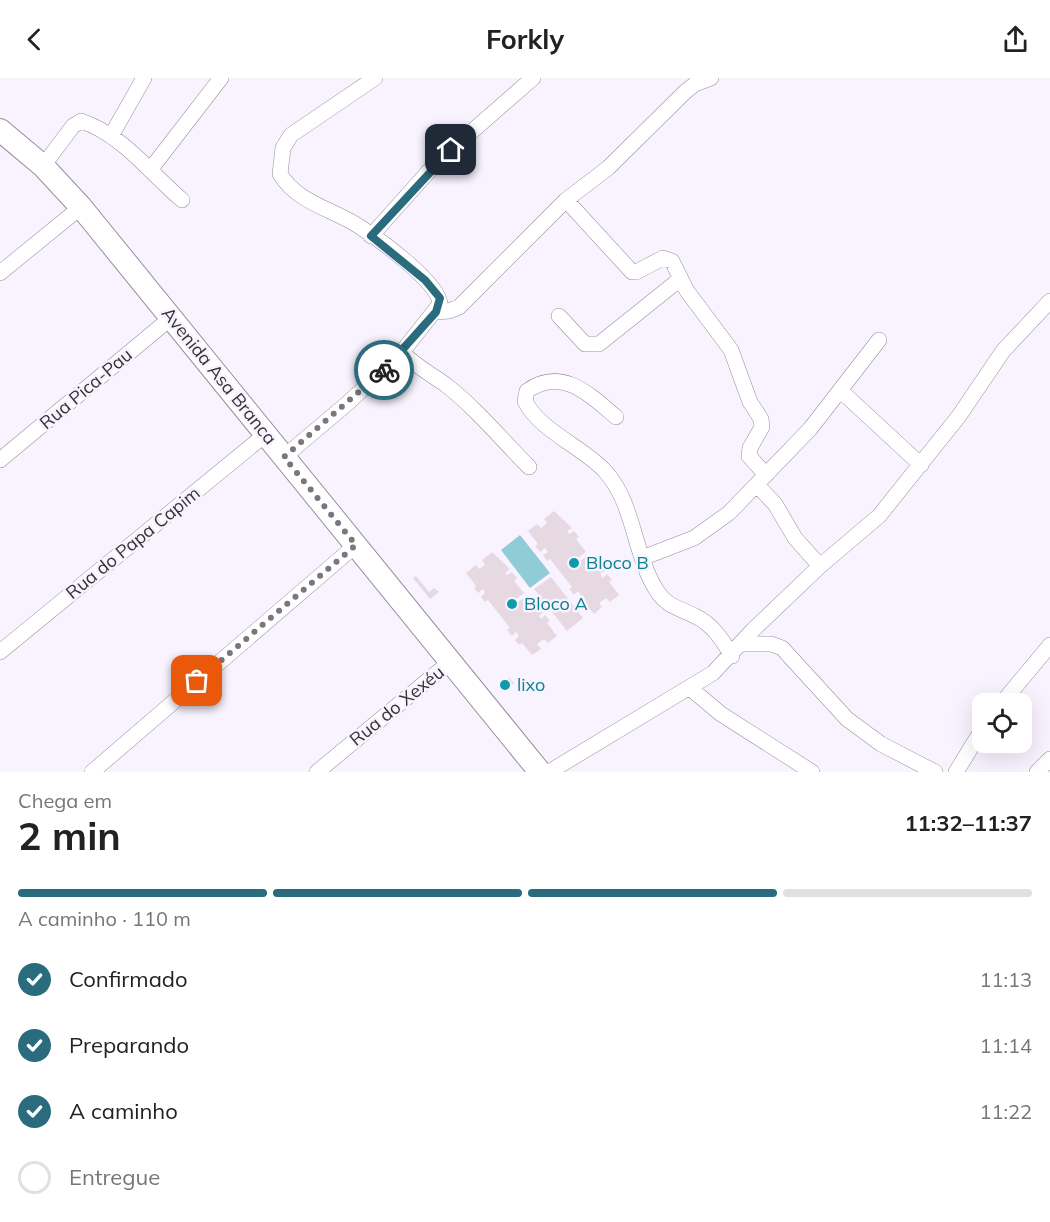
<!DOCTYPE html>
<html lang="pt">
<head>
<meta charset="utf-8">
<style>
  body { margin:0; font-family:Mulish,sans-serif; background:#f2f2f2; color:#222; height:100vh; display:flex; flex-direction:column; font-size:22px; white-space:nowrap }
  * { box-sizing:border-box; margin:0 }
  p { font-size:20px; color:#767676 }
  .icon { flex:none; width:33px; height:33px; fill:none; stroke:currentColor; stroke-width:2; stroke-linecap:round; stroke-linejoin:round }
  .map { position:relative; height:694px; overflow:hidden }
  .sheet { display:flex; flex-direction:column; background:#fff; flex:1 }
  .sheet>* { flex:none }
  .tools { position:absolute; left:972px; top:615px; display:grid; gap:12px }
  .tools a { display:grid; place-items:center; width:60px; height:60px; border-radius:12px; background:#fff; box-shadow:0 6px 24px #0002; font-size:30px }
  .pin { position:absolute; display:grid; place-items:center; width:51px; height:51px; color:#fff; margin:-26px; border-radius:12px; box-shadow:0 3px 9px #0006 }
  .courier { position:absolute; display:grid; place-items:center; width:60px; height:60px; margin:-30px; border:4px solid #2a6c7e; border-radius:50%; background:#fff; color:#222; box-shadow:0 2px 8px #0007 }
  .head em { font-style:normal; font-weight:700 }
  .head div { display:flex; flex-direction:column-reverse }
  .head { display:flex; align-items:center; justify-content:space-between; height:102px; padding:0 18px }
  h1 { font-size:39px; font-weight:700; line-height:45px }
  .bar { display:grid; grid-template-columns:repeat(4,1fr); gap:9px 6px; align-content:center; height:72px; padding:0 18px }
  .bar i { height:8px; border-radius:4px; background:#e0e0e0 }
  .bar .active { background:#2a6c7e }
  .bar p { grid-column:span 4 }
  ol { padding:0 18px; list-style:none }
  li { display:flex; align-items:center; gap:18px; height:66px }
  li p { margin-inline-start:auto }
  li .icon { padding:6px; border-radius:50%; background:#2a6c7e; color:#fff; stroke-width:4 }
  li:last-child { color:#767676 }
  li i { width:33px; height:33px; border:3px solid #e0e0e0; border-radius:50% }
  header { display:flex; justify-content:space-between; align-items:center; height:78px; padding:0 18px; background:#fff; font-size:27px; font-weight:700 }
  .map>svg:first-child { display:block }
</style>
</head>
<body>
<header><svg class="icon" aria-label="back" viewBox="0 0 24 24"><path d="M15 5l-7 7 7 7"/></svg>Forkly<svg class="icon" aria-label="share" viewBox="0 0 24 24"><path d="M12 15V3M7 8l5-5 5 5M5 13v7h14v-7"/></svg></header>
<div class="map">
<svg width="1050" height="694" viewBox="0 0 1050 694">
  <rect width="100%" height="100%" fill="#f8f3fe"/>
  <path fill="#90ccd5" d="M520,457L550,495L530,510L501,472Z"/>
  <path fill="#e7d9e1" d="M554,433L572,450L567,453L569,456L574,453L579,459L576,461L586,474L578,480L580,483L588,477L597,489L600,487L605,493L600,496L603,500L607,496L612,502L609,504L619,517L610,524L606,520L599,525L602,529L594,536L583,523L581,526L577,520L581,517L578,513L574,517L569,511L572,509L550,481L547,483L543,477L548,474L545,470L540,474L535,468L538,466L528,453L537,446L541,450L547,445L544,441Z
    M492,474L510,491L505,495L507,497L512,494L517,500L514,503L524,515L516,521L518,524L526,518L535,530L538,528L543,534L539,538L541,541L545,537L550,543L547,545L557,558L548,565L544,561L537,566L541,571L532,577L522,565L519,567L515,562L519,558L516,554L512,558L507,552L510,550L488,522L485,524L481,519L485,515L483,511L478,515L474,510L476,508L466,495L476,487L479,491L485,487L482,482Z
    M416,498L429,514L434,510L439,514L430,521L413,500Z
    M551,499L583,540L567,553L534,511Z
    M509,600L514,605L502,613L498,609Z"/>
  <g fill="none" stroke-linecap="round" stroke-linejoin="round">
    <g stroke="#958f9c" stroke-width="16">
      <path id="street" d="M111,58L144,0
        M43,88L73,48L81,43C123,57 150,95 182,122
        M150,92L221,0
        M566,122L632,194H636L663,180L672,183L687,213L731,272L750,324L761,341L762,349L750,370L749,378L766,397
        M371,158L437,84L533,0
        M0,195L81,129
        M436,234L449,233L459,229L566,122L608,90L685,14L695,6L711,0
        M559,238L585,266H599L679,202
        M402,274C415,288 431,296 446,307C477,331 502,362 529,389
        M841,313L921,387
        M616,339C590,317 562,288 527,313L525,323C538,351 582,369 604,392C635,425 633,476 657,513C667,529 680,530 695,538C712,546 722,561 732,578
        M284,379L349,324L402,274L440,226C439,204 376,159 357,147C330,130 298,125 280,96L283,70L291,57L375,0
        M0,382L172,239
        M757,407L775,426L795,460L820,488
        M642,480L694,460L729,435L810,351L879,262
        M741,566H771L782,570L847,641L881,666L935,694
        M0,574L266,356
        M691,611L721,636L812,694
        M1001,626L1050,567
        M92,694L356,467
        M317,694L450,584
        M549,694L713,595L752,553L820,488L879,438L959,338L1003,273L1050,223
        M956,694L982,652
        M1037,694L1050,681"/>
    </g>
    <g stroke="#958f9c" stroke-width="24">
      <path id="secondary" d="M0,52L43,88L81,129L540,694"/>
    </g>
    <use href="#street" stroke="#fff" stroke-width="15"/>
    <use href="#secondary" stroke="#fff" stroke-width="22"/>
  </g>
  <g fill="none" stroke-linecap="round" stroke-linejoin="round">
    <path stroke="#79767d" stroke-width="6" stroke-dasharray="0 10.8" d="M197,603L356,467L284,379L384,292"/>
    <path stroke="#2a6c7e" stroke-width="8" d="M384,292L436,234L440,220L425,202L371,158L451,72"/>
  </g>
  <g fill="#0f9aa8" stroke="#f8f3fe" stroke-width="2">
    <circle cx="574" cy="485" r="6"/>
    <circle cx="512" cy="526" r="6"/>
    <circle cx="505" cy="607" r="6"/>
  </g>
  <g text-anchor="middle" stroke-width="5" stroke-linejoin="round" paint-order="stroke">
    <g font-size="18" fill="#353338" stroke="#f8f3fe">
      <text transform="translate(219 298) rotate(51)" y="6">Avenida Asa Branca</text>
      <text transform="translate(86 311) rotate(-40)" y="6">Rua Pica-Pau</text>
      <text transform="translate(133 465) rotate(-39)" y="6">Rua do Papa Capim</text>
      <text transform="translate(397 628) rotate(-39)" y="6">Rua do Xexéu</text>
    </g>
    <g font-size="18" fill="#0d838f" stroke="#f8f3fe" text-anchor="start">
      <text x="586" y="491">Bloco B</text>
      <text x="524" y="532">Bloco A</text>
      <text x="517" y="613">lixo</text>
    </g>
  </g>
</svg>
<div class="tools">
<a><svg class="icon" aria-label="locate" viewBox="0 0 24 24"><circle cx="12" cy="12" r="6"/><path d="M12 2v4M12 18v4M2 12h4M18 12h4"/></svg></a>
</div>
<div class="pin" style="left:197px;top:603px;background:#ea580c"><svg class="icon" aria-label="bag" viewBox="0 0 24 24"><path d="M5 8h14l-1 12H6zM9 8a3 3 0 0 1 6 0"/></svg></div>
<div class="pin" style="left:451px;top:72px;background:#1f2937"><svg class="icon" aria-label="home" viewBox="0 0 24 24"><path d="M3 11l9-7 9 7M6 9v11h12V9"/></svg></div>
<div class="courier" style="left:384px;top:292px"><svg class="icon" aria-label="bike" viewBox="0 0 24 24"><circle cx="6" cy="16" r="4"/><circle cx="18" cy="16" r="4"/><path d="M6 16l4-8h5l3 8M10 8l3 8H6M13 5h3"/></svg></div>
</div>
<section class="sheet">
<div class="head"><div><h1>2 min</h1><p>Chega em</p></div><em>11:32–11:37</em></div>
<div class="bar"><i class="active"></i><i class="active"></i><i class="active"></i><i></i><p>A caminho · 110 m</p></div>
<ol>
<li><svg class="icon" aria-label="check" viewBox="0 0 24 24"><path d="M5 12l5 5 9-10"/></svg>Confirmado<p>11:13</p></li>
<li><svg class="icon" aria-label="check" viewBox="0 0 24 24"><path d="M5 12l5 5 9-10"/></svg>Preparando<p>11:14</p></li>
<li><svg class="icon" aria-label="check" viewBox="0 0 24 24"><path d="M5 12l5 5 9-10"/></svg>A caminho<p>11:22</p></li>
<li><i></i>Entregue</li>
</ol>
</section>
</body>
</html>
